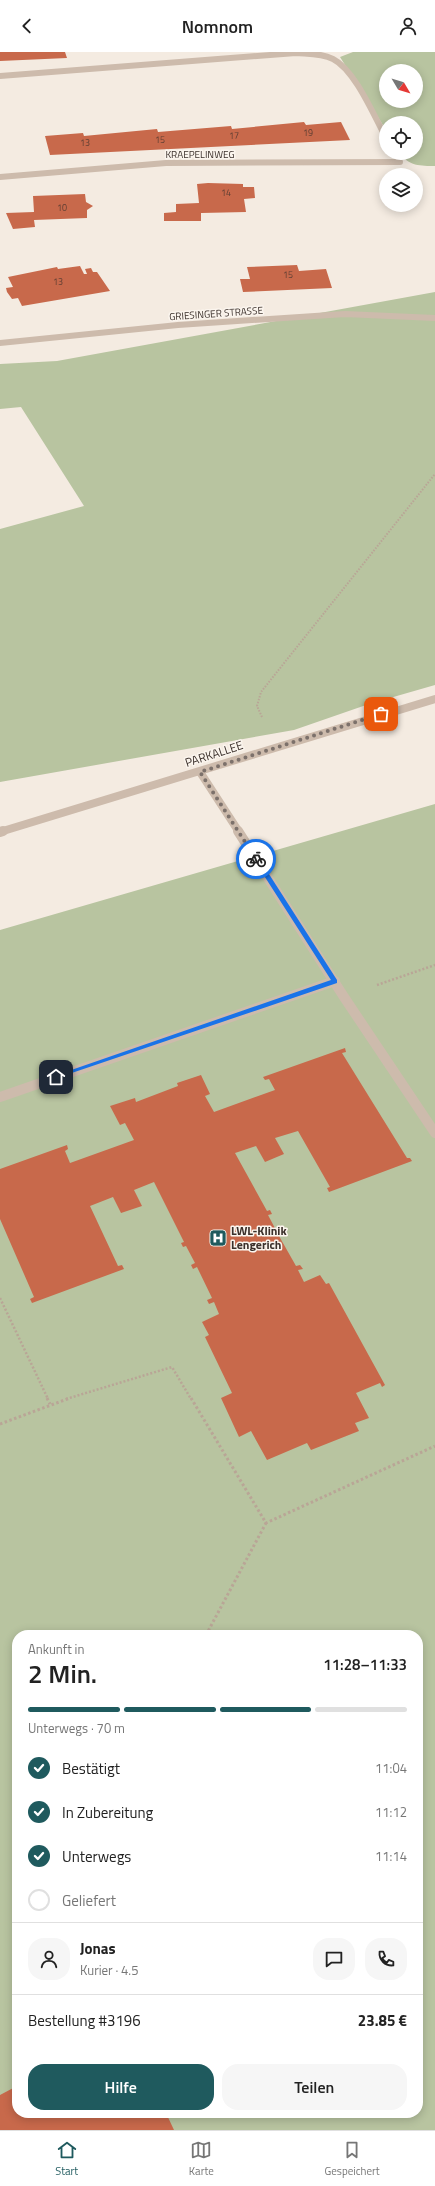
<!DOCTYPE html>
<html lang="de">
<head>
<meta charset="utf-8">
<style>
  body { margin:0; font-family:"Titillium Web",sans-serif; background:#f6f6f6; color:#222; height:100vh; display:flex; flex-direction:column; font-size:15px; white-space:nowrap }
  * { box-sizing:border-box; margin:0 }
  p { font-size:13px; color:#767676 }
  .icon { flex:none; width:22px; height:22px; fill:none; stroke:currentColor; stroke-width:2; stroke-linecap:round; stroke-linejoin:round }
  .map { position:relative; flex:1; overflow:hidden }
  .details { position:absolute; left:12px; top:1578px; width:411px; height:488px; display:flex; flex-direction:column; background:#fff; border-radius:16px; box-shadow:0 2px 10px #0003 }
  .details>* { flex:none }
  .needle { width:26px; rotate:128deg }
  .fabs { position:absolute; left:379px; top:12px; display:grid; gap:8px }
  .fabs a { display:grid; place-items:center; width:44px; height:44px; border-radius:50%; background:#fff; box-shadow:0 2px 10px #0003; font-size:20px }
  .pin { position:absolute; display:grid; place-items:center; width:34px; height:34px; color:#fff; margin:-17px; border-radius:8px; box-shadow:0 2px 6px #0006 }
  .courier { position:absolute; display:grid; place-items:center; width:40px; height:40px; margin:-20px; border:3px solid #1a73e8; border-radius:50%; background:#fff; color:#222; box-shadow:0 1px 5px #0007 }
  .headline em { font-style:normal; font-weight:600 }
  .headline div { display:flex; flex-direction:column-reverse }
  .headline { display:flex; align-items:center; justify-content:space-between; height:68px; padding:0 16px }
  h1 { font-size:26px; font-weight:600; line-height:30px }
  .bar { display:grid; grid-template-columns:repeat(4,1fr); gap:6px 4px; align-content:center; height:48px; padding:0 16px }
  .bar i { height:5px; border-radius:3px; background:#e0e0e0 }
  .bar .active { background:#1f5a5e }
  .bar p { grid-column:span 4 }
  .line { display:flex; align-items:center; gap:10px; padding:0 16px; border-top:1px solid #e0e0e0 }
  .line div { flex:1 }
  .round { display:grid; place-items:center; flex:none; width:42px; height:42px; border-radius:16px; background:#f6f6f6 }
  ol { padding:0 16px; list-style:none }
  li { display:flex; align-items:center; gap:12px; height:44px }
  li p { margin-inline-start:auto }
  li .icon { padding:4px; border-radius:50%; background:#1f5a5e; color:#fff; stroke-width:4 }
  li:last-child { color:#767676 }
  li i { width:22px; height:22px; border:2px solid #e0e0e0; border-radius:50% }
  .action { display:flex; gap:8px; margin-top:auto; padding:8px 16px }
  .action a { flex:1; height:46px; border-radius:16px; background:#1f5a5e; color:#fff; font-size:16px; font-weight:600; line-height:46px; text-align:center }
  .action a+a { background:#f6f6f6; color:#222 }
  header { display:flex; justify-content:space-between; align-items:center; height:52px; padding:0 16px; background:#fff; font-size:18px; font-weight:600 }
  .tabs { display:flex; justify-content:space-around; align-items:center; height:56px; border-top:1px solid #e0e0e0; background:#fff; font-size:11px; color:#767676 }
  .tabs a { display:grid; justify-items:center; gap:2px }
  .tabs .active { color:#1f5a5e }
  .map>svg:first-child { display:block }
</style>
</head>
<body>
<header><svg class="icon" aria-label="back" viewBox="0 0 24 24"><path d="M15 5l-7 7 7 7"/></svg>Nomnom<svg class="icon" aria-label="person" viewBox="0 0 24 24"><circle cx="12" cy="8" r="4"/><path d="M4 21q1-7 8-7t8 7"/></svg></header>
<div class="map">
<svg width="435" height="2078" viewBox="0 0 435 2078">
  <rect width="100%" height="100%" fill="#f4ebe1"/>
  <path fill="#b8c4a0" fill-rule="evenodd" d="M353,0H435V114C421,114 408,114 400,101H416V71H386V78L340,5ZM386,19H416V49H386Z
    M435,240V633L369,652L294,678L0,730V477L84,454L21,355L0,357V312L57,309Z
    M435,752V2078H0V878ZM17,1583H418V2061H17Z"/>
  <path fill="#c8694b" d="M0,0H65L67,6L0,9Z
    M304,70L306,73L341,70L350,88L50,103L45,84L83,81L84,84L157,77L158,80L231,74L232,77Z
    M208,131L243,132V135H254L255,146L244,147L246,160L201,161V169H164V161L176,160V152L199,151L197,132Z
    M85,142L86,150L93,154L87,158V166L34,168L35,175L13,177L6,161L34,160L33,144Z
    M297,213L299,219L326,217L332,236L243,240L240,227H250L247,215Z
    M80,214L84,222H87L85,217L91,216L93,220H97L110,239L22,254L18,246L12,247L7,240L6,236L13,235L8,225L57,215L58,217Z
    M345,996L346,1000L342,1001L407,1106H410L412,1109L329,1140L327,1136L330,1135L298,1079L275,1086L284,1102L265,1110L256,1094L235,1101L267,1159L270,1158L272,1162L268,1163L277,1180L282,1179L283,1183L279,1184L296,1214L300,1213L303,1217L298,1218L304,1230L320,1223L326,1232L329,1231L385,1333L382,1335L380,1331L356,1341L369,1366L355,1371L359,1379L311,1398L307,1391L267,1408L251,1379L239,1385L221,1346L232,1341L205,1285L209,1283L202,1270L219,1262L214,1250L209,1252L207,1248L212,1246L197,1215L193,1217L191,1213L195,1211L186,1194L183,1195L181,1191L184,1190L154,1130L134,1138L142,1154L121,1161L113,1145L90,1154L118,1214L122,1213L124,1217L32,1251L30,1247L34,1245L0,1167V1117L67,1093L68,1097L65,1099L70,1111L134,1088L125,1071L120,1073L110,1054L135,1046L136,1050L178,1034L177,1031L201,1023L210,1042L205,1044L214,1060L275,1038L269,1027L265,1028L263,1025Z
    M17,2034V2061H166L174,2078H0V2043Z"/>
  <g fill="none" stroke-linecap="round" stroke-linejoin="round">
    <path stroke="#b9a596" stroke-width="2" stroke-dasharray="1.5 1.5" stroke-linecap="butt" d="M262,665L257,654L261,640L435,422"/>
    <path stroke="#b9a596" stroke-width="2.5" stroke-dasharray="2 2" stroke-linecap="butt" d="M377,933L435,913
      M0,1246L48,1347
      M66,1347L172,1315L191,1347"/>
    <path stroke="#b9a596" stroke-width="3" stroke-dasharray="2.5 2.5" stroke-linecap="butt" d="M47,1346L50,1352
      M191,1346L266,1471L435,1394
      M0,1372L70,1346
      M206,1583L266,1471"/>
    <path stroke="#cdbbac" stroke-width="8" d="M200,720L239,780"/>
    <path stroke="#cdbbac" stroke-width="10" d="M238,779L344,945L435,1081
      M0,1045L335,929"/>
    <path stroke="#cdbbac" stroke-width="6" d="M0,24L296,1C308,2 321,1 333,7C355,18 374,64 386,86
      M0,125L166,111L400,110
      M0,291L178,273L345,262L435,266"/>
    <path stroke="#cdbbac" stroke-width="8" d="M0,780L435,647"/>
    <path stroke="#cdbbac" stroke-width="10" d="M0,780L3,779"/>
  </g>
  <path fill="#1a73e8" d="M254,805H258L337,928V931L54,1027V1024L331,928L254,808Z"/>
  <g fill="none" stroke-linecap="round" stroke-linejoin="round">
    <path stroke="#7c716b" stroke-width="4" stroke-dasharray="0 7.2" d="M256,807L200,720L381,662"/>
  </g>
  <defs>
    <g id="hospital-square" transform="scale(0.9)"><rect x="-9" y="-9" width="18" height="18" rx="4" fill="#1f5a5e" stroke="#fbf5ee"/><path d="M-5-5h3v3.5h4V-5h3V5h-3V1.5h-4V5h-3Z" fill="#fff"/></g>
  </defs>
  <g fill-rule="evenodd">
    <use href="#hospital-square" x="218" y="1186"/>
  </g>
  <g text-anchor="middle" stroke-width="3" stroke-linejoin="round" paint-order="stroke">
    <g font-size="9" fill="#5e3e33">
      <text x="308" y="84">19</text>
      <text x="234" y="87">17</text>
      <text x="160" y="91">15</text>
      <text x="85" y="94">13</text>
      <text x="226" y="144">14</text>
      <text x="62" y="159">10</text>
      <text x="288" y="226">15</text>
      <text x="58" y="233">13</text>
    </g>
    <g font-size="10" fill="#3b302b" stroke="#fbf5ee">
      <text x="200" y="106">KRAEPELINWEG</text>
      <text transform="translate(216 261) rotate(-4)" y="4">GRIESINGER STRASSE</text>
    </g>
    <g font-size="12" fill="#3b302b" stroke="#fbf5ee">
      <text transform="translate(214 702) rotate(-18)" y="4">PARKALLEE</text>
    </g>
    <g font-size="12" font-weight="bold" fill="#3b302b" stroke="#fbf5ee" text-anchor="start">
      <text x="231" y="1183">LWL-Klinik<tspan x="231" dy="14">Lengerich</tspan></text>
    </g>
  </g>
</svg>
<div class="fabs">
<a><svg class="needle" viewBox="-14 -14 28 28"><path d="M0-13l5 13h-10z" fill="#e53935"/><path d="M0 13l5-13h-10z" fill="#767676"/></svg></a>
<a><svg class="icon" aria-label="locate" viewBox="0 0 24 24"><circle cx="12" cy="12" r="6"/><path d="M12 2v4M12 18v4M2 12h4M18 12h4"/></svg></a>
<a><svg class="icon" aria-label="layers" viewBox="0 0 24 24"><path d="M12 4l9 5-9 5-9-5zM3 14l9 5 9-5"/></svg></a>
</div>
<div class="pin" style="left:381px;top:662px;background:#ea580c"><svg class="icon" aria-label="bag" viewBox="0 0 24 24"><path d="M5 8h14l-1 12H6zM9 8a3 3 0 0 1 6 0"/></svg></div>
<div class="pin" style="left:56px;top:1025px;background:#1f2937"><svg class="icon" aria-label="home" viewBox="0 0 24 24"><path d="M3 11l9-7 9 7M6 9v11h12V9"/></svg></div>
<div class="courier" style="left:256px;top:807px"><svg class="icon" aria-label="bike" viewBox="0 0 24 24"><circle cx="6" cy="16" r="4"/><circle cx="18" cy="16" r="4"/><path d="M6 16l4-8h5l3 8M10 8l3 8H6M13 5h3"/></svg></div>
<section class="details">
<div class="headline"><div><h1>2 Min.</h1><p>Ankunft in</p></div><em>11:28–11:33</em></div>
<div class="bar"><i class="active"></i><i class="active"></i><i class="active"></i><i></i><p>Unterwegs · 70 m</p></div>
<ol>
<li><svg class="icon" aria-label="check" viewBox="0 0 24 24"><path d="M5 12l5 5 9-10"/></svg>Bestätigt<p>11:04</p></li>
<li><svg class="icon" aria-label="check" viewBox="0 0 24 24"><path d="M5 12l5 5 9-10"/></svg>In Zubereitung<p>11:12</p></li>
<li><svg class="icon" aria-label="check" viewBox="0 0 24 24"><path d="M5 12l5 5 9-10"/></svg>Unterwegs<p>11:14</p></li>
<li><i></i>Geliefert</li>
</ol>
<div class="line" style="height:72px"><a class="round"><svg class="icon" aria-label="person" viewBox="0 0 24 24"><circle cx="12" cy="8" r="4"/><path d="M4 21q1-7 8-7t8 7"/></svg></a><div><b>Jonas</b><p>Kurier · 4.5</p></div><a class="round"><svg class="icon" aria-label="chat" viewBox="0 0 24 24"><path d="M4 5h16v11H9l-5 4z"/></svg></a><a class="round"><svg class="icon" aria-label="phone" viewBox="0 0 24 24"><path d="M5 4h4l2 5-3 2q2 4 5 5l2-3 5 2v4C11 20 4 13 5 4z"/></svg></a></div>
<div class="line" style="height:52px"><div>Bestellung #3196</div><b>23.85 €</b></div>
<div class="action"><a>Hilfe</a><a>Teilen</a></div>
</section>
</div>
<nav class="tabs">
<a class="active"><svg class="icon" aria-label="home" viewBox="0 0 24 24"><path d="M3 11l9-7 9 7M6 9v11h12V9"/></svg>Start</a>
<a><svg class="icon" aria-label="map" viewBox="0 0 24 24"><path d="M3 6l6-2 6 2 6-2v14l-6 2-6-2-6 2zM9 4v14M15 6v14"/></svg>Karte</a>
<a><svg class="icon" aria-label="saved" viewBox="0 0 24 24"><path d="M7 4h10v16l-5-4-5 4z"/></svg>Gespeichert</a>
</nav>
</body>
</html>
